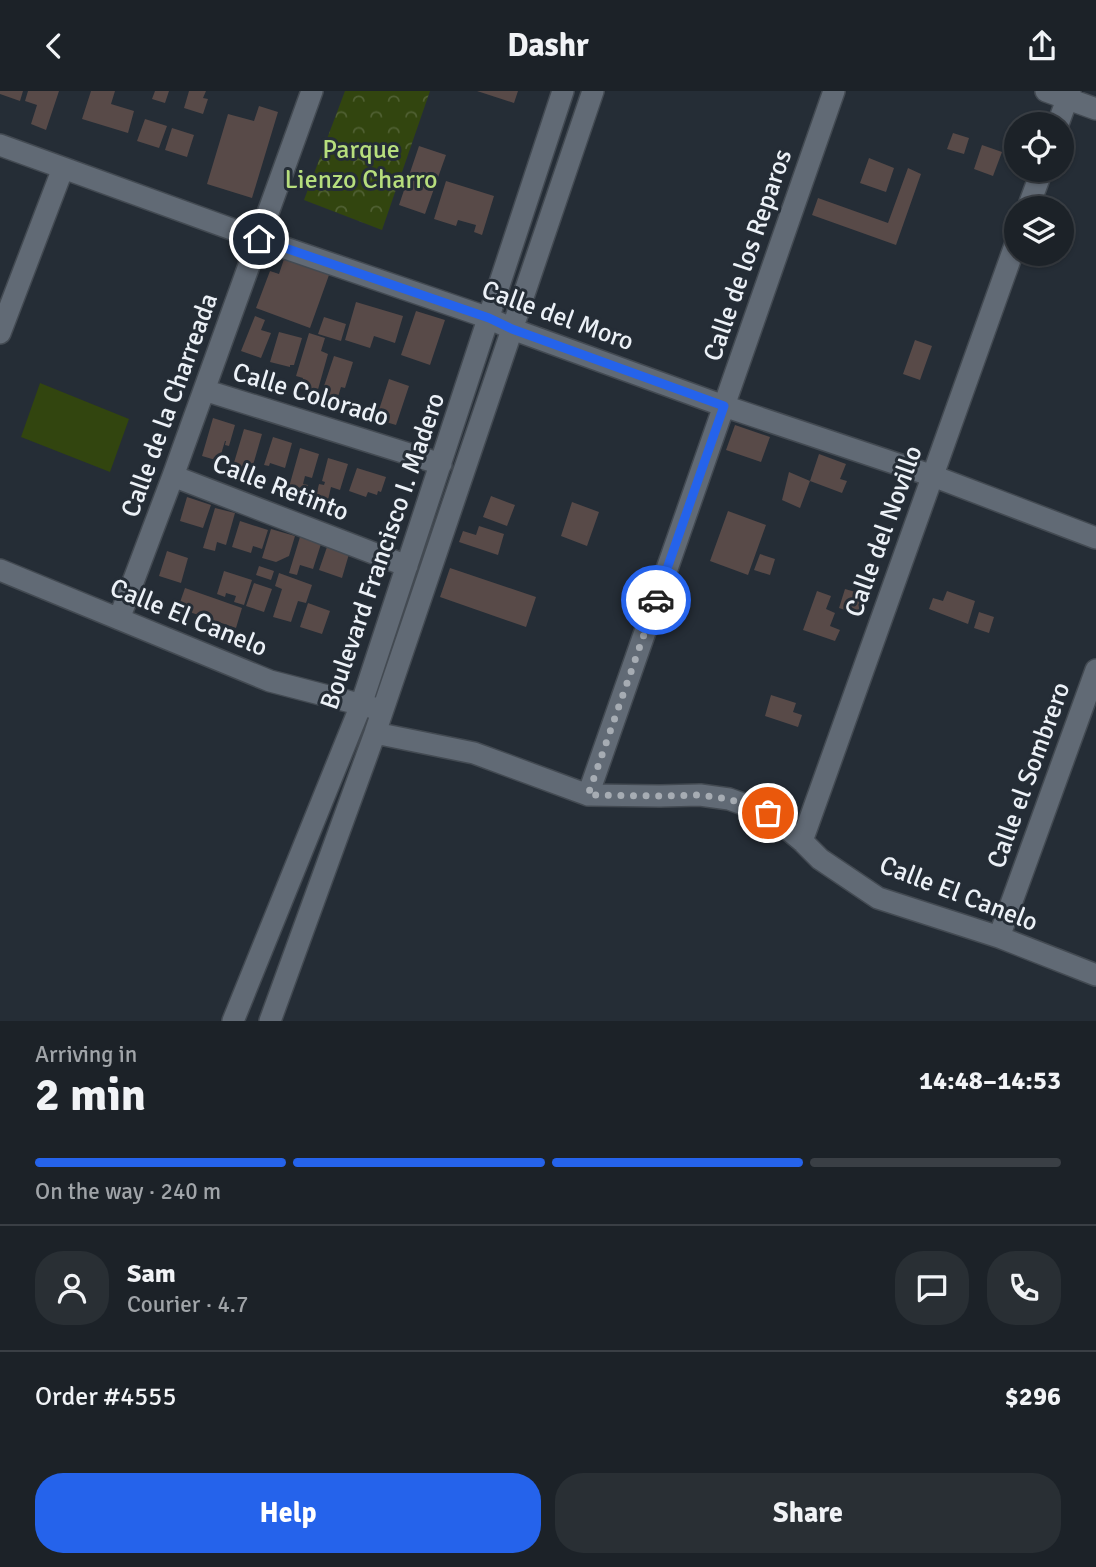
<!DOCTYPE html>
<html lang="en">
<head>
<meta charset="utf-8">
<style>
  body { margin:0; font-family:Signika,sans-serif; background:#292f34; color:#f1f3f6; height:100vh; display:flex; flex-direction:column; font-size:26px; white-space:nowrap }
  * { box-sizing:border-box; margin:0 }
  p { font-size:23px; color:#a0a4a8 }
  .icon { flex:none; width:38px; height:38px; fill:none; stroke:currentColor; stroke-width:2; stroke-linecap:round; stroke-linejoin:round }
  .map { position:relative; height:930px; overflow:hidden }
  .sheet { display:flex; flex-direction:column; background:#1c2228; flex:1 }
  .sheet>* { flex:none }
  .controls { position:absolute; left:1004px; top:21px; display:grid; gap:14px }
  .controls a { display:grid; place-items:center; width:70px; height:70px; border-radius:50%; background:#1c2228; box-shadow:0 2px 5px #0004,0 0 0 2px #3a3f45; font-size:35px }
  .pin { position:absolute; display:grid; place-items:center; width:60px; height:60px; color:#fff; margin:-30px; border:4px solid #fff; border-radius:50%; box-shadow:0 2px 7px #0007 }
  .courier { position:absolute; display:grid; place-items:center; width:70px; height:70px; margin:-35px; border:5px solid #2563eb; border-radius:50%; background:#fff; color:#222; box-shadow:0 2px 9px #0007 }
  .head em { font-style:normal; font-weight:700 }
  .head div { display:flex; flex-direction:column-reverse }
  .head { display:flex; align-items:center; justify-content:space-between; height:119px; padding:0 35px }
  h1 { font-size:46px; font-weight:700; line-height:52px }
  .bar { display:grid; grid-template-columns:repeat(4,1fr); gap:10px 7px; align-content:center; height:84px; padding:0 35px }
  .bar i { height:9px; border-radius:5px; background:#3a3f45 }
  .bar .selected { background:#2563eb }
  .bar p { grid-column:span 4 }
  .line { display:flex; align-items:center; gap:18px; padding:0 35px; border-top:2px solid #3a3f45 }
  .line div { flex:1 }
  .round { display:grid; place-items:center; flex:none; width:74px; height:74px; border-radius:28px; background:#292f34 }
  .primary-button { display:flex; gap:14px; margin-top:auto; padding:14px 35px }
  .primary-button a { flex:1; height:80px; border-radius:28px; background:#2563eb; color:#fff; font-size:28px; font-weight:700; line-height:80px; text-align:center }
  .primary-button a+a { background:#292f34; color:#f1f3f6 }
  header { display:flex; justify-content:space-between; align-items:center; height:91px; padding:0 35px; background:#1c2228; font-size:32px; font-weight:700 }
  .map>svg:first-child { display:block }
</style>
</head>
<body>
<header><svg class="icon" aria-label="back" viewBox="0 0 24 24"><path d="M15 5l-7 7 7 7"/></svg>Dashr<svg class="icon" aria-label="share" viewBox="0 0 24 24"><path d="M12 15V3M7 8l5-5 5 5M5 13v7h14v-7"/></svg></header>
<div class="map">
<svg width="1096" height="930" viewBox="0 0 1096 930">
  <defs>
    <pattern id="forest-crowns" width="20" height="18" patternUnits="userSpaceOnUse" patternTransform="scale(1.75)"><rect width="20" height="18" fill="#32450f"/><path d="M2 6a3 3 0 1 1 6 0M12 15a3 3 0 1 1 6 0" fill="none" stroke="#506033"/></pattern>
  </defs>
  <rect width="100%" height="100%" fill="#252d36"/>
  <path fill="#32450f" d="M40,292L129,328L110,381L21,346Z"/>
  <path fill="url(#forest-crowns)" d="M345,0H430L382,139L304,109Z"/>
  <path fill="#584a48" d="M0,0H23L20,10L0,3Z
    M28,0H59L46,39L31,33L37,14L25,10Z
    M91,0H115L111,13L134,20L128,42L82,28Z
    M155,0H169L165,12L152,8Z
    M189,0H206L203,7L208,8L203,23L184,17Z
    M477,0H518L514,12Z
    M259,15L278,21L252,107L207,93L228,23L254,30Z
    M145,28L167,35L159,57L137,50Z
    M172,37L194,44L187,66L165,59Z
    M953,42L969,47L964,63L947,58Z
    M982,54L1002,61L993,85L974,78Z
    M419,55L446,64L425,123L399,114Z
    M869,67L894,77L886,101L860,92Z
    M908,77L921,83L896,154L812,124L818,107L888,132Z
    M446,90L494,105L482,144L474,141L476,134L458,129L456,135L434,128Z
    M284,168L329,184L310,237L256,217L270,180L279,183Z
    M356,211L403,225L395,252L374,245L370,257L345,249Z
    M416,220L445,229L430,274L401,264Z
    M255,225L265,229L261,239L271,242L261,267L241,260Z
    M324,226L346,233L341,250L318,243Z
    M279,241L302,247L294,274H290V276L270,271Z
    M309,242L325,247L321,260L328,263L317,302L300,297L303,287L296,285Z
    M915,249L932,255L920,289L903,283Z
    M334,265L353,271L345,297L341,296L337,309L321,304Z
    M389,288L409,295L396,334L376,328Z
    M213,327L235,334L229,355L225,354L226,350H225L219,370L202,365Z
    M735,334L770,346L761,371L726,359Z
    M244,338L262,343L251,381L233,375Z
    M273,346L292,352L285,377L270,372L269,375L264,374Z
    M300,357L319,363L312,387L305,385L303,393L308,394L306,401L289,396Z
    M819,363L846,373L840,388L847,390L842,402L810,390L800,417L782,409L789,381L810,390Z
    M328,367L348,373L340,399L331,396L328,409L316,405L319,393L324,394L325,391L322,390Z
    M357,377L386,386L381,401L378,400L377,404L368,401L366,406L349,400Z
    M491,405L515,414L507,435L483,426Z
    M187,406L211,414L203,437L180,430Z
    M572,411L599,421L587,455L561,445Z
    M215,417L235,422L226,454L217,451L215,460L203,457Z
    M728,420L766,434L748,484L710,470Z
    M240,430L268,439L262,458L253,455L251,462L232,456Z
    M479,435L504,443L498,464L459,451L463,440L476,444Z
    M271,438L295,445L289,465L276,471L262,467Z
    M300,446L321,453L313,478L300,474L297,484L289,482Z
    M327,456L349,463L342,487L319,479Z
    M167,460L188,467L181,492L159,485Z
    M760,463L775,468L770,484L754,479Z
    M259,475L274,480L271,489L256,484Z
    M450,477L536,506L526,536L440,506Z
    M224,480L252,489L244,514L234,511L236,505L226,502L225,506L217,503Z
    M279,482L312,494L306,512L298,510L291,531L273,526L282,498L275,495Z
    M254,492L272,498L264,521L246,515Z
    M185,497L242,517L236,537L178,517Z
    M845,498L866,504L860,524L839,517Z
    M817,500L831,505L826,518L835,522L830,535L840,539L835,550L803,539Z
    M947,500L975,510L968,533L929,518L933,507L943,510Z
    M308,512L330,520L322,543L300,536Z
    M979,521L994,526L989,542L974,537Z
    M771,604L796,612L793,621L802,624L798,636L765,625Z"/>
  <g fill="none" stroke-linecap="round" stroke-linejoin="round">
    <g stroke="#434a52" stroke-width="24">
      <path id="street" d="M1046,0L1096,18
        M1058,33L1070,0
        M0,54L259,148L489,227L512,238L724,315L933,385L1096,447
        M1028,117L1042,79
        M0,242L63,77
        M204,299L441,373
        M173,385L407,475
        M0,479L270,590L374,617
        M119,528L173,385L312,0
        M375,642L474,662L588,704L660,705L700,704L729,708L768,722L802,750L820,768L878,807L999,846L1096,884
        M588,704L834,0
        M802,750L1017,149
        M999,846L1096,579
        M233,930L361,614L563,0
        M270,930L375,642L593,0"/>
    </g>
    <use href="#street" stroke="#616a75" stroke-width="21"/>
  </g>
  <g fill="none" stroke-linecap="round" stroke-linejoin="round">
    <path stroke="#a6acb3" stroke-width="7" stroke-dasharray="0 12.6" d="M656,509L588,704L660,705L700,704L729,708L768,722"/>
    <path stroke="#2563eb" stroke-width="9" d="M259,148L489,227L512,238L724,315L656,509"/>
  </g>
  <g text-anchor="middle" stroke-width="6" stroke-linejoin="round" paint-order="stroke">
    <g font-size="26" fill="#b7de7d" stroke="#252d36">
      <text x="361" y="67">Parque<tspan x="361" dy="30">Lienzo Charro</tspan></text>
    </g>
    <g font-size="26" fill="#ecf1f7" stroke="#252d36">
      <text transform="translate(747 164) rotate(-71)" y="9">Calle de los Reparos</text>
      <text transform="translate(558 224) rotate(20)" y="9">Calle del Moro</text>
      <text transform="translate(311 303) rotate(17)" y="9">Calle Colorado</text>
      <text transform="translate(169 314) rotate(-70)" y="9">Calle de la Charreada</text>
      <text transform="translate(281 396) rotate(21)" y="9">Calle Retinto</text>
      <text transform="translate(883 440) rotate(-70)" y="9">Calle del Novillo</text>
      <text transform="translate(382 460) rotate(-71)" y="9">Boulevard Francisco I. Madero</text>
      <text transform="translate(189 526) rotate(22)" y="9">Calle El Canelo</text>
      <text transform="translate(1028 684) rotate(-70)" y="9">Calle el Sombrero</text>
      <text transform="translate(959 802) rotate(21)" y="9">Calle El Canelo</text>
    </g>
  </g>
</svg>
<div class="controls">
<a><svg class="icon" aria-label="locate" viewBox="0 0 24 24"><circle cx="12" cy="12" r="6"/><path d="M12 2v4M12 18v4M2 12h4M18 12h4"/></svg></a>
<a><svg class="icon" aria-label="layers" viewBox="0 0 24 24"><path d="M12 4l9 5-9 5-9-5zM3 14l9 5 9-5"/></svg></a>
</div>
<div class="pin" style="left:768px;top:722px;background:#ea580c"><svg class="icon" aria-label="bag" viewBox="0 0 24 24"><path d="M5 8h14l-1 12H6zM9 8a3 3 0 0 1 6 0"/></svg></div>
<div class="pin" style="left:259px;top:148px;background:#1f2937"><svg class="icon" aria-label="home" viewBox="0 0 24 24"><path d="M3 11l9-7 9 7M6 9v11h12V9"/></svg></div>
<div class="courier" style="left:656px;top:509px"><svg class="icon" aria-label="car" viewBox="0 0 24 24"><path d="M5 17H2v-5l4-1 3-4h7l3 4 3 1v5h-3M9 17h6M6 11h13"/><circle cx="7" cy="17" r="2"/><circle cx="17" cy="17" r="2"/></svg></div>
</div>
<section class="sheet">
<div class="head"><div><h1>2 min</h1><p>Arriving in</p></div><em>14:48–14:53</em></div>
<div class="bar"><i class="selected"></i><i class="selected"></i><i class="selected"></i><i></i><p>On the way · 240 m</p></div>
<div class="line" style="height:126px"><a class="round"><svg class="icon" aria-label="person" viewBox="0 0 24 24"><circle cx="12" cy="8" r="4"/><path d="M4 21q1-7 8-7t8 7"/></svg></a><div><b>Sam</b><p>Courier · 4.7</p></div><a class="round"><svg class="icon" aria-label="chat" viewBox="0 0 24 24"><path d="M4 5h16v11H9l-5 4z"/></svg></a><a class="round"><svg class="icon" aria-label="phone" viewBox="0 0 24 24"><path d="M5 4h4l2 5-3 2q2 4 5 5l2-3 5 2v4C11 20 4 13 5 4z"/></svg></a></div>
<div class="line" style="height:91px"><div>Order #4555</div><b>$296</b></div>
<div class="primary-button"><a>Help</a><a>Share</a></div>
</section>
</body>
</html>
